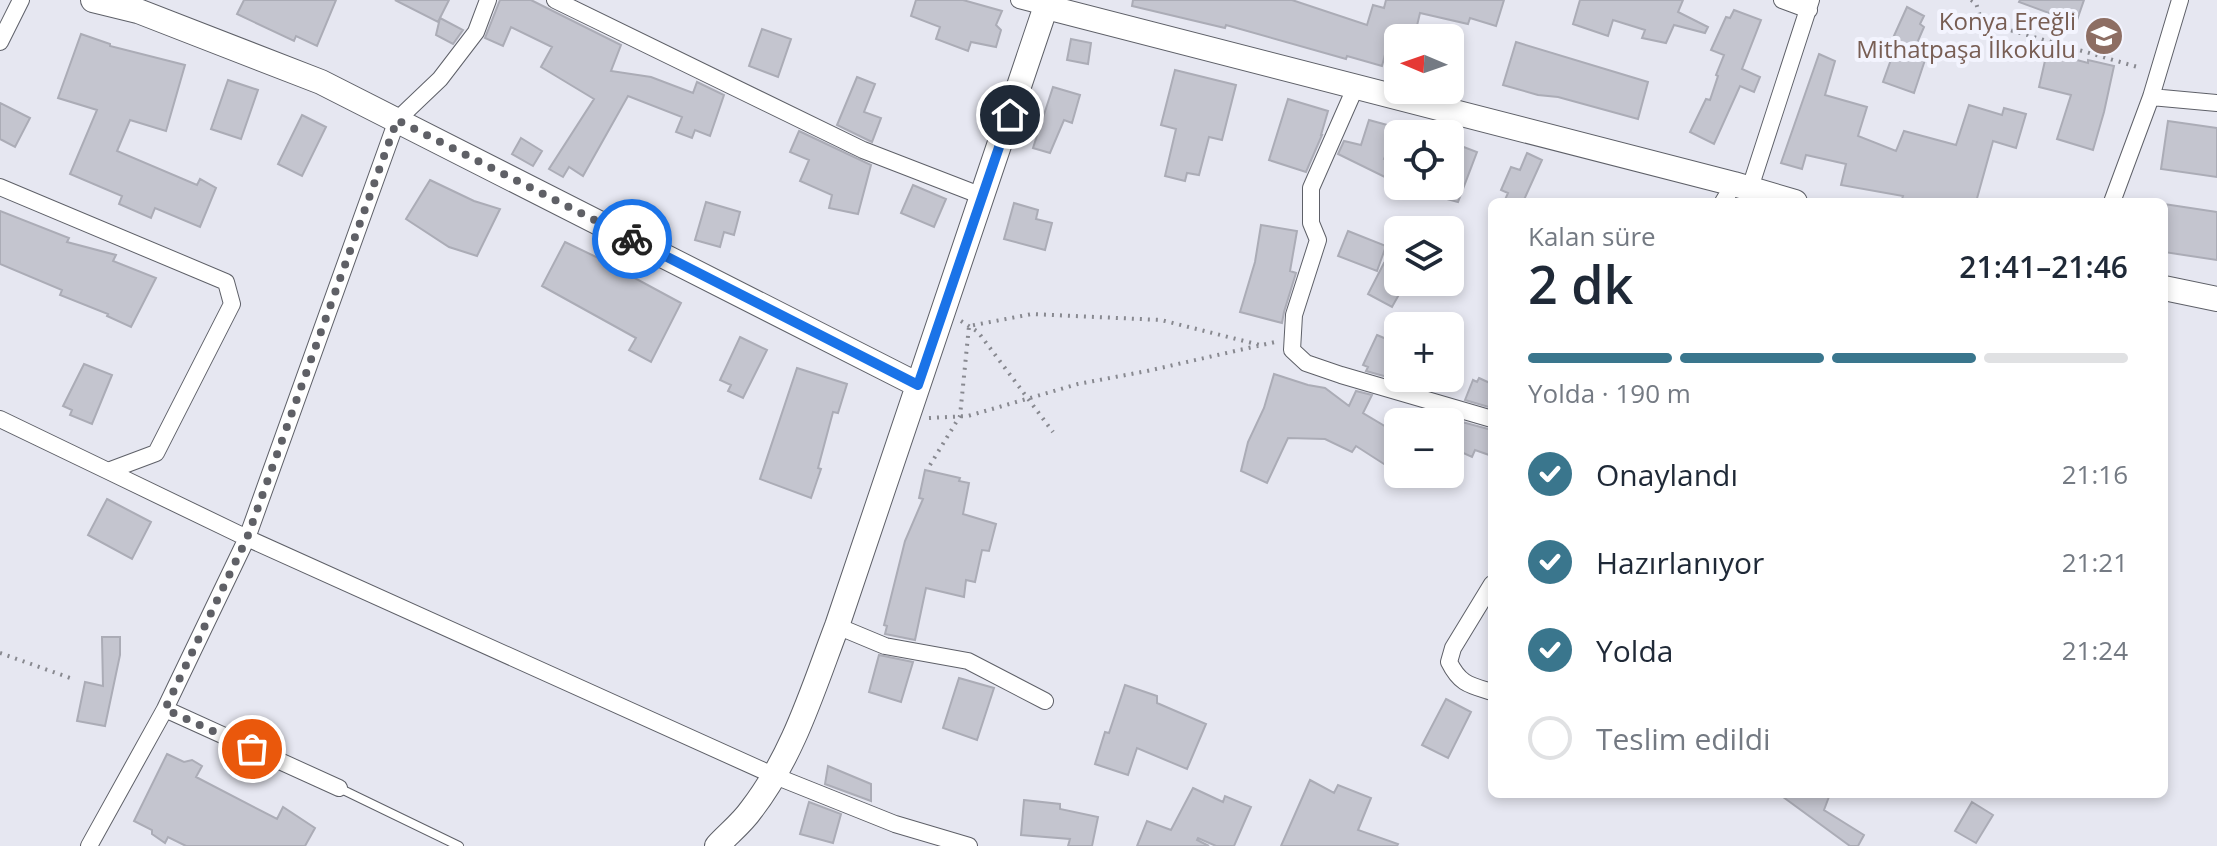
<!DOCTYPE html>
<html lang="tr">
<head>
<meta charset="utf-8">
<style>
  body { margin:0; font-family:"Open Sans",sans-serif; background:#f6f6f7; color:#1f2937; height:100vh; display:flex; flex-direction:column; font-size:30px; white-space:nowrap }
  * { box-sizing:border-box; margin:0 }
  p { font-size:26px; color:#747a83 }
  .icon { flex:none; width:44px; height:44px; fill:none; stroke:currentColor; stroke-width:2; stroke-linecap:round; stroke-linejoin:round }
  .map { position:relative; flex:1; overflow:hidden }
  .panel { position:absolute; left:1488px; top:198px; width:680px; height:600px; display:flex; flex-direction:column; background:#fff; border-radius:12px; box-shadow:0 4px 12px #0003 }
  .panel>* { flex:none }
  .needle { width:52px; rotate:272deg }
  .tools { position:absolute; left:1384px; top:24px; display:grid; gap:16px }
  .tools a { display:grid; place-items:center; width:80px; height:80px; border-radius:12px; background:#fff; box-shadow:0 4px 12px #0003; font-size:40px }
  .pin { position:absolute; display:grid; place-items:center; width:68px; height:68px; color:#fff; margin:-34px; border:4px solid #fff; border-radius:50%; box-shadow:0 2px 8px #0007 }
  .courier { position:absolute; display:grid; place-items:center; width:80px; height:80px; margin:-40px; border:6px solid #1a73e8; border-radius:50%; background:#fff; color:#222; box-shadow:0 2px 10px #0007 }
  .summary em { font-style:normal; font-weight:600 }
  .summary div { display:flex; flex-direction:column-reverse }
  .summary { display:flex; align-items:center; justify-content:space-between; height:136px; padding:0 40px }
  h1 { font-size:52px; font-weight:600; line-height:60px }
  .bar { display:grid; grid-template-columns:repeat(4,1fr); gap:12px 8px; align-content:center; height:96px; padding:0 40px }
  .bar i { height:10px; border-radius:6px; background:#e0e1e3 }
  .bar .on { background:#3a768d }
  .bar p { grid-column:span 4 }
  ol { padding:0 40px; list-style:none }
  li { display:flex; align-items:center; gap:24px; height:88px }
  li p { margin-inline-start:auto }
  li .icon { padding:8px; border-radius:50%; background:#3a768d; color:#fff; stroke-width:4 }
  li:last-child { color:#747a83 }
  li i { width:44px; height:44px; border:4px solid #e0e1e3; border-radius:50% }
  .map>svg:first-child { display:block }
</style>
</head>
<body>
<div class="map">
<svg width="2217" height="846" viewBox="0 0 2217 846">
  <rect width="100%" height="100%" fill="#e6e7f1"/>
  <path fill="#c4c5cf" stroke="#abacb6" stroke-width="2" d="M244,0H336L317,46L296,36L294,41L237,14Z
    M395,0H449L438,22Z
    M500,0H531L621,45L611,71L651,77L693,93L697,82L724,95L710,136L695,130L692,138L676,132L682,117L628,96L583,176L569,167L563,177L549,169L594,99L541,67L552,47L511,27L503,46L485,38Z
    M916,0H963L1002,11L996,25L1001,30L996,47L971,42L968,51L936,39L940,27L911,16Z
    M1133,0H1292L1367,25L1373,5L1384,8L1386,0H1504L1496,26L1470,18L1468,24L1420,13L1415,34L1392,28L1382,66L1347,56L1346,59L1226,25L1225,28L1132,6Z
    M1580,0H1683L1678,12L1708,27L1705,33L1674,25L1666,43L1642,38L1645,30L1613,20L1608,36L1573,24Z
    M2020,0H2084L2076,23L2019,2Z
    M1907,7L1924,16L1920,24L1924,27L1914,50L1927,54L1914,93L1883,82L1898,40L1893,38Z
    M1734,10L1761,20L1742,69L1760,77L1754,92L1740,86L1714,144L1690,132L1706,99L1710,100L1718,76L1716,75L1724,55L1711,50L1726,17L1730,18Z
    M440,18L463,30L453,44L436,35Z
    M762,29L791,39L778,77L749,66Z
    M81,34L110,44V46L185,65L166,131L130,120L117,151L197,185L200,179L216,188L200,227L155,208L151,218L119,204L122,196L70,174L97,110L58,98Z
    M1071,39L1091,43L1088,64L1067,60Z
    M1516,42L1648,82L1638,119L1558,97L1538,95L1503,85Z
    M2047,52L2088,63V60L2114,66L2104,112L2093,150L2057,139L2071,95L2039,87Z
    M1819,54L1835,61L1825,95L1867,107L1858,136L1896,151L1904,131L1956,145L1969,105L2002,115L2004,108L2026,114L2016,148L1993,141L1976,202H1911L1902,199L1903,196L1841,185L1846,164L1806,155L1802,169L1781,163Z
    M1175,70L1236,85L1222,140L1209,137L1199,175L1187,173L1185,181L1165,176L1176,129L1161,125Z
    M857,77L875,84L864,112L881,118L872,142L837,125Z
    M228,80L258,90L241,139L211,129Z
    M1053,87L1080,95L1072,123L1064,120L1050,153L1033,148Z
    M1288,99L1328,111L1321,135H1322L1306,172L1269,160Z
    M0,103L30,118L15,147L0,139Z
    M302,115L326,127L302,176L278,164Z
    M1369,120L1398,128L1384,159L1397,164L1393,181L1338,154L1344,141L1361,145Z
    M2168,121L2217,128V177L2161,169Z
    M799,131L871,165L858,214L829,208L832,195L800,181L809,160L790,152Z
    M521,138L542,151L533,166L512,154Z
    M1461,146L1477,152L1458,202L1447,199Z
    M1527,153L1542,160L1523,202H1504L1508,193L1501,190L1511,167L1520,170Z
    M430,180L474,201L500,209L477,256L449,247L406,219Z
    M913,185L946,199L934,227L901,213Z
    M706,202L740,212L734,235L724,232L720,247L695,240Z
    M1014,203L1038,210L1036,219L1052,223L1045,250L1004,239Z
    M2164,204L2217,212V260L2164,252Z
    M0,211L69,238L67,242L116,255L113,261L156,278L131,327L107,316L108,314L60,295L62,290L0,264Z
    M1261,225L1297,231L1290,271L1296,273L1284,312L1282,323L1240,312L1255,262Z
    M1348,231L1386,246L1377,271L1338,256Z
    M565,242L617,267L616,268L681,303L651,362L629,350L636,338L542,286Z
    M1384,263L1398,268V282H1406L1392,307L1368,294Z
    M1377,335L1398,344V380L1366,371L1368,367L1363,365Z
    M740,337L767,350L743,398L728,391L731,385L720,380Z
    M84,364L112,375L92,424L70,415L72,410L63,406Z
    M797,368L847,384L838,413L833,412L818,468L821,469L811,498L760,479Z
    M1274,374L1308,385L1325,388L1349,406L1356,391L1372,395L1363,413L1398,434V473L1356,446L1352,452L1325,439L1288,438L1267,483L1241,471L1248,442L1264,408Z
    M1479,378L1492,384V408L1465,400L1473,380L1477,382Z
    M1462,422L1492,430V456L1475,450L1472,457L1450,447Z
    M925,470L960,478L959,481L969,483L963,514L996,524L989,551L982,550L975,582L966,580L964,597L926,588L915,640L885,634L887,626L884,625L905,541L923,499L919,498Z
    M107,499L151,522L132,559L88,535Z
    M102,637H120V655L105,726L77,721L85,682L103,686Z
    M879,655L913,662L901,702L869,692Z
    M959,678L994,688L977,740L943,728Z
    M1125,685L1157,696V703L1206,724L1187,769L1137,748L1128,775L1095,764L1105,732L1109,733Z
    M1446,699L1471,712L1448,758L1422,745Z
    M167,754L184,762L192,760L202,766L196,777L277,819L283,807L315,828L305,846H186L168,837L165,843L152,834V830L134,821Z
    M828,766L871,784V801L825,784Z
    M1310,780L1334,793L1338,785L1371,798L1358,830L1398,844L1397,846H1281Z
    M1193,788L1223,802L1225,796L1251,807L1234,846H1216L1198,838L1197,840L1209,846H1137L1147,821L1171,830Z
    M1779,794H1830L1824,810L1864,835L1858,846H1850Z
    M1024,800L1060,804V809L1098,817L1092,846H1068L1070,839L1021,835Z
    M809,802L841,814L833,843L800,834Z
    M1972,802L1993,815L1976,843L1955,831Z"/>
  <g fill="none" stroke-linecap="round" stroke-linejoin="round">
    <g stroke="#5e6068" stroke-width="10">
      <path id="lane" d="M339,788L459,846"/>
    </g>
    <g stroke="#5e6068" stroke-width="18">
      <path id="street" d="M555,0L863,150L982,196
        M1019,0L1046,7
        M1782,0L1809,10
        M0,42L21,0
        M1356,86L1311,188V223L1318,240L1294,315L1292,350L1306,363L1341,375L1492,419
        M2151,97L2217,103
        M0,187L226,282L232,304L156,453L108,471L0,419
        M1750,188L1811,0
        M1723,202L1734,184
        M2112,202L2151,97L2180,0
        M108,471L247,538L775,776L895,824L969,846
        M1492,584L1453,648L1449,662C1460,684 1469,685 1492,692
        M837,626L885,646L968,661L1045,701
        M339,788L165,709L247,538L397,120L440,79L476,32L488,0
        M89,846L165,709"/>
    </g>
    <g stroke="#5e6068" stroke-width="26">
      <path id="secondary" d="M93,0L138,11L321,82L918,385
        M1046,7L1734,184L1795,202
        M2164,288L2217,299
        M717,846C728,834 742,823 751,810C793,756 813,689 837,626L1048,0"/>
    </g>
    <path stroke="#888990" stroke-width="4" stroke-dasharray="2 6" stroke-linecap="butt" d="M1971,0L1976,3L1982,22L2141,68
      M961,321L978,332L1053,432
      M929,418L968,416L1078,384L1147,371L1275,342
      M930,465L960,416L969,326L1032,314L1161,320L1260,345
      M0,653L73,679"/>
    <use href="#lane" stroke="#fff" stroke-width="8"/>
    <use href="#street" stroke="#fff" stroke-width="16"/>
    <use href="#secondary" stroke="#fff" stroke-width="24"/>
  </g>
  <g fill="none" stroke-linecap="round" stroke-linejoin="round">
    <path stroke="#5f6066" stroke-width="8" stroke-dasharray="0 14.4" d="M252,749L165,709L247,538L397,120L632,239"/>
    <path stroke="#1a73e8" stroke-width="10" d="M632,239L918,385L1010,115"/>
  </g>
  <defs>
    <g id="school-disc" transform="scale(2)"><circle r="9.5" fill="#8d6e63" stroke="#f3f4fe"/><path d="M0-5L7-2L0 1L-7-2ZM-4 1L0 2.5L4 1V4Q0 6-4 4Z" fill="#fff"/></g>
  </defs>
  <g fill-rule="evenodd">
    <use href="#school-disc" x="2104" y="36"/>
  </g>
  <g text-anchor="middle" stroke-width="8" stroke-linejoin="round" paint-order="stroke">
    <g font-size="24" fill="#785e54" stroke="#f3f4fe" text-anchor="end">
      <text x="2076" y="30">Konya Ereğli<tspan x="2076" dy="28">Mithatpaşa İlkokulu</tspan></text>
    </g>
  </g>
</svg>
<div class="tools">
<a><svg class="needle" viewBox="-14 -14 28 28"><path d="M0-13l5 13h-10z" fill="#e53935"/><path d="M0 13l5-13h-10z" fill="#747a83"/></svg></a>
<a><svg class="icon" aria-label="locate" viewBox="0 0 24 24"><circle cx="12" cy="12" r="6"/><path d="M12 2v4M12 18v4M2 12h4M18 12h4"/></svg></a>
<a><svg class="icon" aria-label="layers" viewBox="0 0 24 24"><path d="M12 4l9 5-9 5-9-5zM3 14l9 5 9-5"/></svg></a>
<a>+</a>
<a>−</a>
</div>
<div class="pin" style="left:252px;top:749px;background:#ea580c"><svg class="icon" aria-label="bag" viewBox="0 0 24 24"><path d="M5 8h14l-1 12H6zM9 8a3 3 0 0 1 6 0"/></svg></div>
<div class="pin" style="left:1010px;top:115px;background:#1f2937"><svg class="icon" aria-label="home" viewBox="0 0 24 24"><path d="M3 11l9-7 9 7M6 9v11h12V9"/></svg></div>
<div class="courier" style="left:632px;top:239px"><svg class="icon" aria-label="bike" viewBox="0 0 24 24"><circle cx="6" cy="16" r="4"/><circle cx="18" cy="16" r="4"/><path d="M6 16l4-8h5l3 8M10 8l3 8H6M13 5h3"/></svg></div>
<section class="panel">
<div class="summary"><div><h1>2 dk</h1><p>Kalan süre</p></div><em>21:41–21:46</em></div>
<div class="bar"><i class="on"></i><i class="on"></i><i class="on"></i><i></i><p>Yolda · 190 m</p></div>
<ol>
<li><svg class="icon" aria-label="check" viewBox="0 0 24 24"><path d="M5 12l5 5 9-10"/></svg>Onaylandı<p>21:16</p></li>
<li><svg class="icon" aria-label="check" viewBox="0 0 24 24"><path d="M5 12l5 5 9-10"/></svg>Hazırlanıyor<p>21:21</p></li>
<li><svg class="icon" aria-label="check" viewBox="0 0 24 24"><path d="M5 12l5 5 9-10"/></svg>Yolda<p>21:24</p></li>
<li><i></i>Teslim edildi</li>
</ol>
</section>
</div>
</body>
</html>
